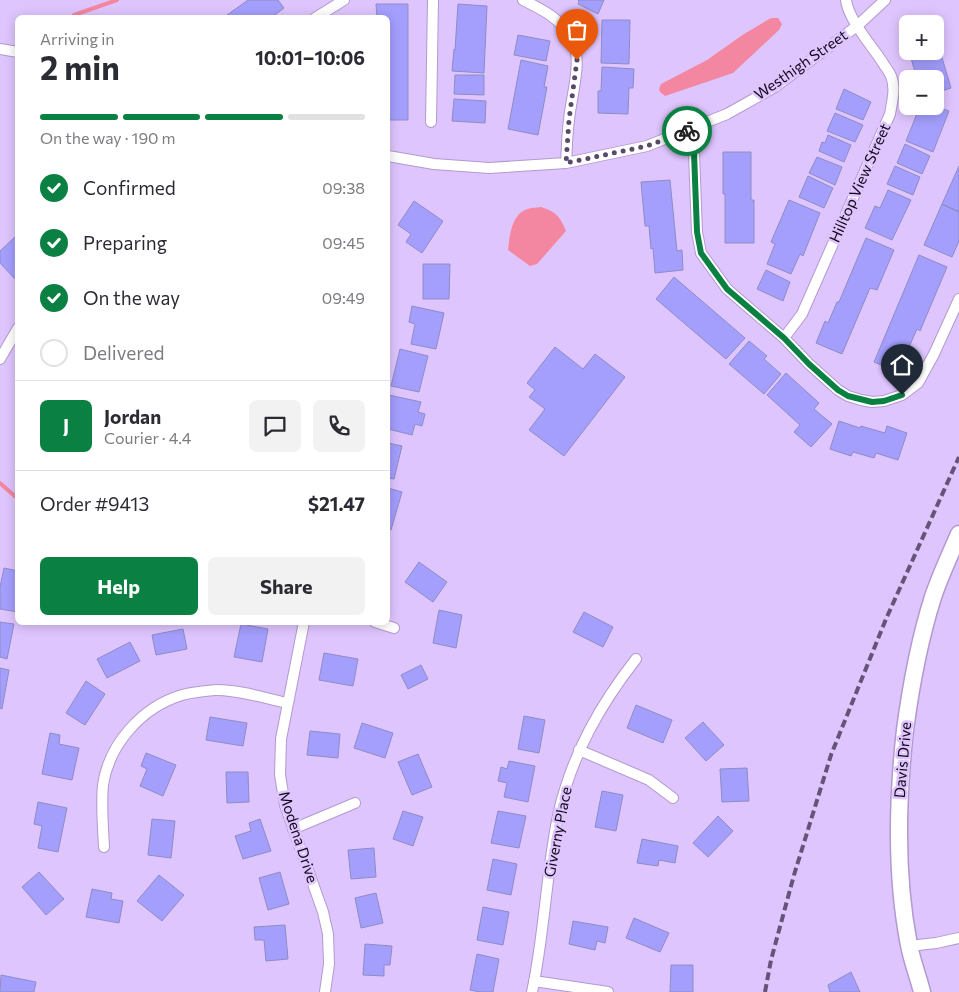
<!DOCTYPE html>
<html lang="en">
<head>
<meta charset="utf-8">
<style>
  body { margin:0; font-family:Commissioner,sans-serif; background:#f2f2f3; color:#2b2b33; height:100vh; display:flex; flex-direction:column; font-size:19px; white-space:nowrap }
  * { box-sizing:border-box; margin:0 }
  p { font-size:16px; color:#7c7c81 }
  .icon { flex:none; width:28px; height:28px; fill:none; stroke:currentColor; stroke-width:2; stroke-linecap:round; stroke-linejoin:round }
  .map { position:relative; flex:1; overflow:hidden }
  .sheet { position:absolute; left:15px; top:15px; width:375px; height:610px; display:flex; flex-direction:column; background:#fff; border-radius:8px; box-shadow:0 2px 12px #0003 }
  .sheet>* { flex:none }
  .controls { position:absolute; left:899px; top:15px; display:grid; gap:10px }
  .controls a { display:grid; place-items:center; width:45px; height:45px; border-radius:8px; background:#fff; box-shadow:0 2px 12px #0003; font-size:25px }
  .pin { position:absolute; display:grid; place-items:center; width:42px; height:42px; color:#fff; margin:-51px -21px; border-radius:50% 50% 50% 0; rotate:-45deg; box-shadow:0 0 5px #0007 }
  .pin .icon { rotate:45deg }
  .courier { position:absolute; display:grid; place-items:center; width:50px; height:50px; margin:-25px; border:4px solid #0b8043; border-radius:50%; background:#fff; color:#222; box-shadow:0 1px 6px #0007 }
  .overview em { font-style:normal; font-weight:700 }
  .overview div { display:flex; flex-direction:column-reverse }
  .overview { display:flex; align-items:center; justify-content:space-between; height:85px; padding:0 25px }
  h1 { font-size:32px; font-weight:700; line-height:38px }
  .bar { display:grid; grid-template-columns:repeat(4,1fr); gap:8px 5px; align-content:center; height:60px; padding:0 25px }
  .bar i { height:6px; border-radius:4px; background:#e1e1e2 }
  .bar .active { background:#0b8043 }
  .bar p { grid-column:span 4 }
  .line { display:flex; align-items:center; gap:12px; padding:0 25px; border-top:1px solid #e1e1e2 }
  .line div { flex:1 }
  .round { display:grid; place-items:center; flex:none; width:52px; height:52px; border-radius:8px; background:#f2f2f3 }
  ol { padding:0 25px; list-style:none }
  li { display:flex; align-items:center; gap:15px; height:55px }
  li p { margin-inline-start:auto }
  li .icon { padding:5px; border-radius:50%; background:#0b8043; color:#fff; stroke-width:4 }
  li:last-child { color:#7c7c81 }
  li i { width:28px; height:28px; border:2px solid #e1e1e2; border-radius:50% }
  .action { display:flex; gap:10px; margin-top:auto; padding:10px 25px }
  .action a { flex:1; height:58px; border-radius:8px; background:#0b8043; color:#fff; font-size:20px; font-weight:700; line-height:58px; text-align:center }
  .action a+a { background:#f2f2f3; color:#2b2b33 }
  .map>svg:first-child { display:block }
</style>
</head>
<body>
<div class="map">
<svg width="959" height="992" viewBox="0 0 959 992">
  <rect width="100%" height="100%" fill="#dfc5fe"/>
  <path fill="#f386a1" d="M771,18H778L782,24L779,30L733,73L665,96L660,92L659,89L661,84L707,60L744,34Z
    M541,207C556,212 560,216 566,231L537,264L530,266L508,250C510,235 511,214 528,209C532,207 537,208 541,207Z"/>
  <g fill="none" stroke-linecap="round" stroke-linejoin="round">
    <path stroke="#f386a1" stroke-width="4" d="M74,15L117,0
      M0,483L18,499"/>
  </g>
  <path fill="#a49efd" stroke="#8e8cc4" d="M248,0H278L284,8L271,18H223Z
    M578,0H604L598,14L578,4L579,1Z
    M376,4H408V120H388V18H377Z
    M458,4L487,6L484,73L452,71L454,49L455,50Z
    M602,20H630L629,64L601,63Z
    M935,34L951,88L935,93V79H917L909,51H935Z
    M518,35L550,41L546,61L514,55Z
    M521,60L548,66L544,87H547L538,135L508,129Z
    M602,67L634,69L633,88H629L628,114L598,113V91H601Z
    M455,75H484V95L454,94Z
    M844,89L871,102L863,120L836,109Z
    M454,99L486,101L485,123L452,121Z
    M920,106H935L949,111L933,152L906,141Z
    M835,113L863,125L855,142L827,131Z
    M828,135L851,145L844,162L819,151L822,142L825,143Z
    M905,144L930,156L922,174L897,163Z
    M723,152H751V200H754V243H725V194H723Z
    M817,157L842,167L835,185L809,173Z
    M895,166L920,177L913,195L887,184Z
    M959,166V212L942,204Z
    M808,176L833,188L824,208L799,197Z
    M670,180L677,251L682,250L683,270L655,273L653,248L651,249L649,226H645L641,182Z
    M888,190L911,200L892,240L865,228L875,206L880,208Z
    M789,200L820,213L803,256L800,254L791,274L767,264L775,244L771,242Z
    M414,201L443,221L422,253L406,242L411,234L398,225Z
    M942,204L959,212V241L952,257L924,245Z
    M18,234V281H17L0,263V251Z
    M866,238L894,250L877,290L870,288L842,354L816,343L825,321L828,323L837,302H839Z
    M919,255L947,267L920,331L917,329L898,372L874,362Z
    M423,264H450L449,299H423Z
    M766,270L790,282L783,301L757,289Z
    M674,277L745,338L726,359L656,299Z
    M412,306L444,313L436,349L411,344L415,324L409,322Z
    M749,341L767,356L764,359L781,374L764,394L729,364Z
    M555,347L583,369L595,354L625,377L564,456L529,430L545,409L529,397L535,390L527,383Z
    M400,349L428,356L419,392L391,386Z
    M786,373L819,403L814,409L832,424L811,447L794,432L800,425L767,395Z
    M389,395L421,402L418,412L425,414L422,426L415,424L412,435L388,429V401Z
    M839,421L860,428L861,426L885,433L887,426L907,433L898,460L876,453L874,458L853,452L851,456L830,449Z
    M388,443L402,446L394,479L388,478Z
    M388,488L402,492L391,530L388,529Z
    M419,562L447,582L433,602L405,582Z
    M4,568L18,571V612L0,609V587Z
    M439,610L462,615L456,648L433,643Z
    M584,612L613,627L603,647L573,632Z
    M0,622L14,624L7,659L0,657Z
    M241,624L268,629L262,662L234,657Z
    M183,629L187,649L156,655L152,635Z
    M130,642L140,661L107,678L97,659Z
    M324,653L358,659L353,686L319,680Z
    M421,665L428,679L408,689L401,675Z
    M0,668L9,670L2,709L0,708Z
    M86,681L105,694L85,725L66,713Z
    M636,705L672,720L663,743L627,728Z
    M524,716L545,720L539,753L518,749Z
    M210,717L247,723L243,746L206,740Z
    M703,722L724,745L706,761L685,738Z
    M362,723L393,733L385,758L354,748Z
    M310,731L340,734L338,758L307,755Z
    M50,733L60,735L59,744L79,748L72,780L42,774Z
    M146,753L176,765L163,796L140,786L147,769L141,766Z
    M418,754L432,787L412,795L398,762Z
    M509,761L535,766L528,802L504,797L507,783L498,781L501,767L507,769Z
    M747,768L749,801L722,802L720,769Z
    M226,772H248L249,802L227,803Z
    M602,791L623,795L616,831L595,827Z
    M38,802L67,808L58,852L38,848L42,826L34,824Z
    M403,811L423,817L413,846L393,839Z
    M498,811L526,816L519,848L491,843Z
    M718,816L733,831L708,857L693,843Z
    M152,819L175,821L171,858L148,855Z
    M260,819L271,851L243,859L235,836L251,831L249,823Z
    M642,839L678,846L675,863L659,860L658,866L637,863Z
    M374,848L376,877L351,879L348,850Z
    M493,859L517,864L511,895L487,890Z
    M39,872L64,899L46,915L22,887Z
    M280,872L289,904L268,910L259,878Z
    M159,875L184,895L162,921L137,901Z
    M92,889L112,893L111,899L123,901L119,923L86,917Z
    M376,893L383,923L361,928L355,898Z
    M483,907L509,912L503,945L477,940Z
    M634,918L669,933L660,952L626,938Z
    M573,921L608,927L605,943L597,941L595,950L569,944Z
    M285,925L288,959L266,961L264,940H255L254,927Z
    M365,944L392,946L390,965H384V976L363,975Z
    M477,954L499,959L493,992H480L470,990Z
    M671,965H693V992H670Z
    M851,972L860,992H830L828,985Z
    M1,975L36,982L34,992H0Z"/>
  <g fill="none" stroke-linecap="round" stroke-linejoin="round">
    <g stroke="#b299cf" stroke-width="12">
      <path id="street" d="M523,0C541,9 560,18 571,37C584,59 571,96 569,120C567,134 567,149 566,163
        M315,18L344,0
        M0,49L18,52
        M431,122L433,0
        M688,130L694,153L697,232L701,253L727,289L784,338L809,364L838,390L848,396L861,400L872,402L884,401L902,395L918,383L934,354L959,299
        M388,156L434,164L489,168L566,163L647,146L727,114L775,87L857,26L885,0
        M784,338L802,314L890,114C892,102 896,88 891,76C889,71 885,67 883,63C872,46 848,19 846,0
        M0,359L18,328
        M304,622L281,739L280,775L285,805L323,912L328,934L329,964L325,992
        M375,622L394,628
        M579,750L649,780L673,798
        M293,829L355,803
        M104,847C103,827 101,805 103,785C109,744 142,707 182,695C193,692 205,691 216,690C240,690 264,698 287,703
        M909,946L936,943L959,938
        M534,981L608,992
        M532,992C545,932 546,870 559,811C573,753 600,705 636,659"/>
    </g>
    <g stroke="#b299cf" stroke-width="19">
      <path id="primary" d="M922,992C918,976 912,961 909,945C895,874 897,802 905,730C911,685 919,641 933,597C940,576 950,555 959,534"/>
    </g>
    <use href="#street" stroke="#fff" stroke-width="10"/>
    <use href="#primary" stroke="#fff" stroke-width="16"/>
    <path stroke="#655477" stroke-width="4" stroke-dasharray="8 4" stroke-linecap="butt" d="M765,992L771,960L794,875L831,755L886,619L959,457"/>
  </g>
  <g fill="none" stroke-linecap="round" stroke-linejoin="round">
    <path stroke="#5a4a6a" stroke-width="5" stroke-dasharray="0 9" d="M577,60L569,120L566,163L647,146L687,131"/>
    <path stroke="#0b8043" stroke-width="6" d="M687,131L688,130L694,153L697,232L701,253L727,289L784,338L809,364L838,390L848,396L872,402L884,401L902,395"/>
  </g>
  <g text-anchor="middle" stroke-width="5" stroke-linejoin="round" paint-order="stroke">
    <g font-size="15" fill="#12081b" stroke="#dfc5fe">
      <text transform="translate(801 65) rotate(-35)" y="5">Westhigh Street</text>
      <text transform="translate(860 183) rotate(-66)" y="5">Hilltop View Street</text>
      <text transform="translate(903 760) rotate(-85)" y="5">Davis Drive</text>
      <text transform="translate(558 832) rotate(-79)" y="5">Giverny Place</text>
      <text transform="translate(298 837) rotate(72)" y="5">Modena Drive</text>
    </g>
  </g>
</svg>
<div class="controls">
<a>+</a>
<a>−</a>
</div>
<div class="pin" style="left:577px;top:60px;background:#ea580c"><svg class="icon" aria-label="bag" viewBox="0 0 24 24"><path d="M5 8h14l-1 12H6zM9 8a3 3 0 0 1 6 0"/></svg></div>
<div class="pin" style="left:902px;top:395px;background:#1f2937"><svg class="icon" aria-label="home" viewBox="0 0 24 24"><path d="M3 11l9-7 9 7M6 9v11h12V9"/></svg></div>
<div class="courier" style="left:687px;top:131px"><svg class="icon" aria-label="bike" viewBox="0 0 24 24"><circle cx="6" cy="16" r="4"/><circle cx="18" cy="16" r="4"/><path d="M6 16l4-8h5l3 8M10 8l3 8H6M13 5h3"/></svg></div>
<section class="sheet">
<div class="overview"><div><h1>2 min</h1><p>Arriving in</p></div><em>10:01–10:06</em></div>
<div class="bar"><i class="active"></i><i class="active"></i><i class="active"></i><i></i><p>On the way · 190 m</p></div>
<ol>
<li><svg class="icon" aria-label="check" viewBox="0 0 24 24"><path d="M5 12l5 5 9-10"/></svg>Confirmed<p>09:38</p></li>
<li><svg class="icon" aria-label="check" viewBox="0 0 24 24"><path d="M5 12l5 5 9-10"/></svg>Preparing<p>09:45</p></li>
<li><svg class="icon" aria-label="check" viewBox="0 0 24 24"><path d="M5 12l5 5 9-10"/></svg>On the way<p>09:49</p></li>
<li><i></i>Delivered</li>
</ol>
<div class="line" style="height:90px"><b class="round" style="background:#0b8043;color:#fff">J</b><div><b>Jordan</b><p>Courier · 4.4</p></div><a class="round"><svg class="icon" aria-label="chat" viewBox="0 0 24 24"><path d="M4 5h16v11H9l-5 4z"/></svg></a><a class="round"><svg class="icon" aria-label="phone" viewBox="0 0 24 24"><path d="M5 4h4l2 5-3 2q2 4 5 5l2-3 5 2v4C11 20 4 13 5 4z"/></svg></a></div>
<div class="line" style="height:65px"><div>Order #9413</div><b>$21.47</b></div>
<div class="action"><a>Help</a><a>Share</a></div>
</section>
</div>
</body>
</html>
